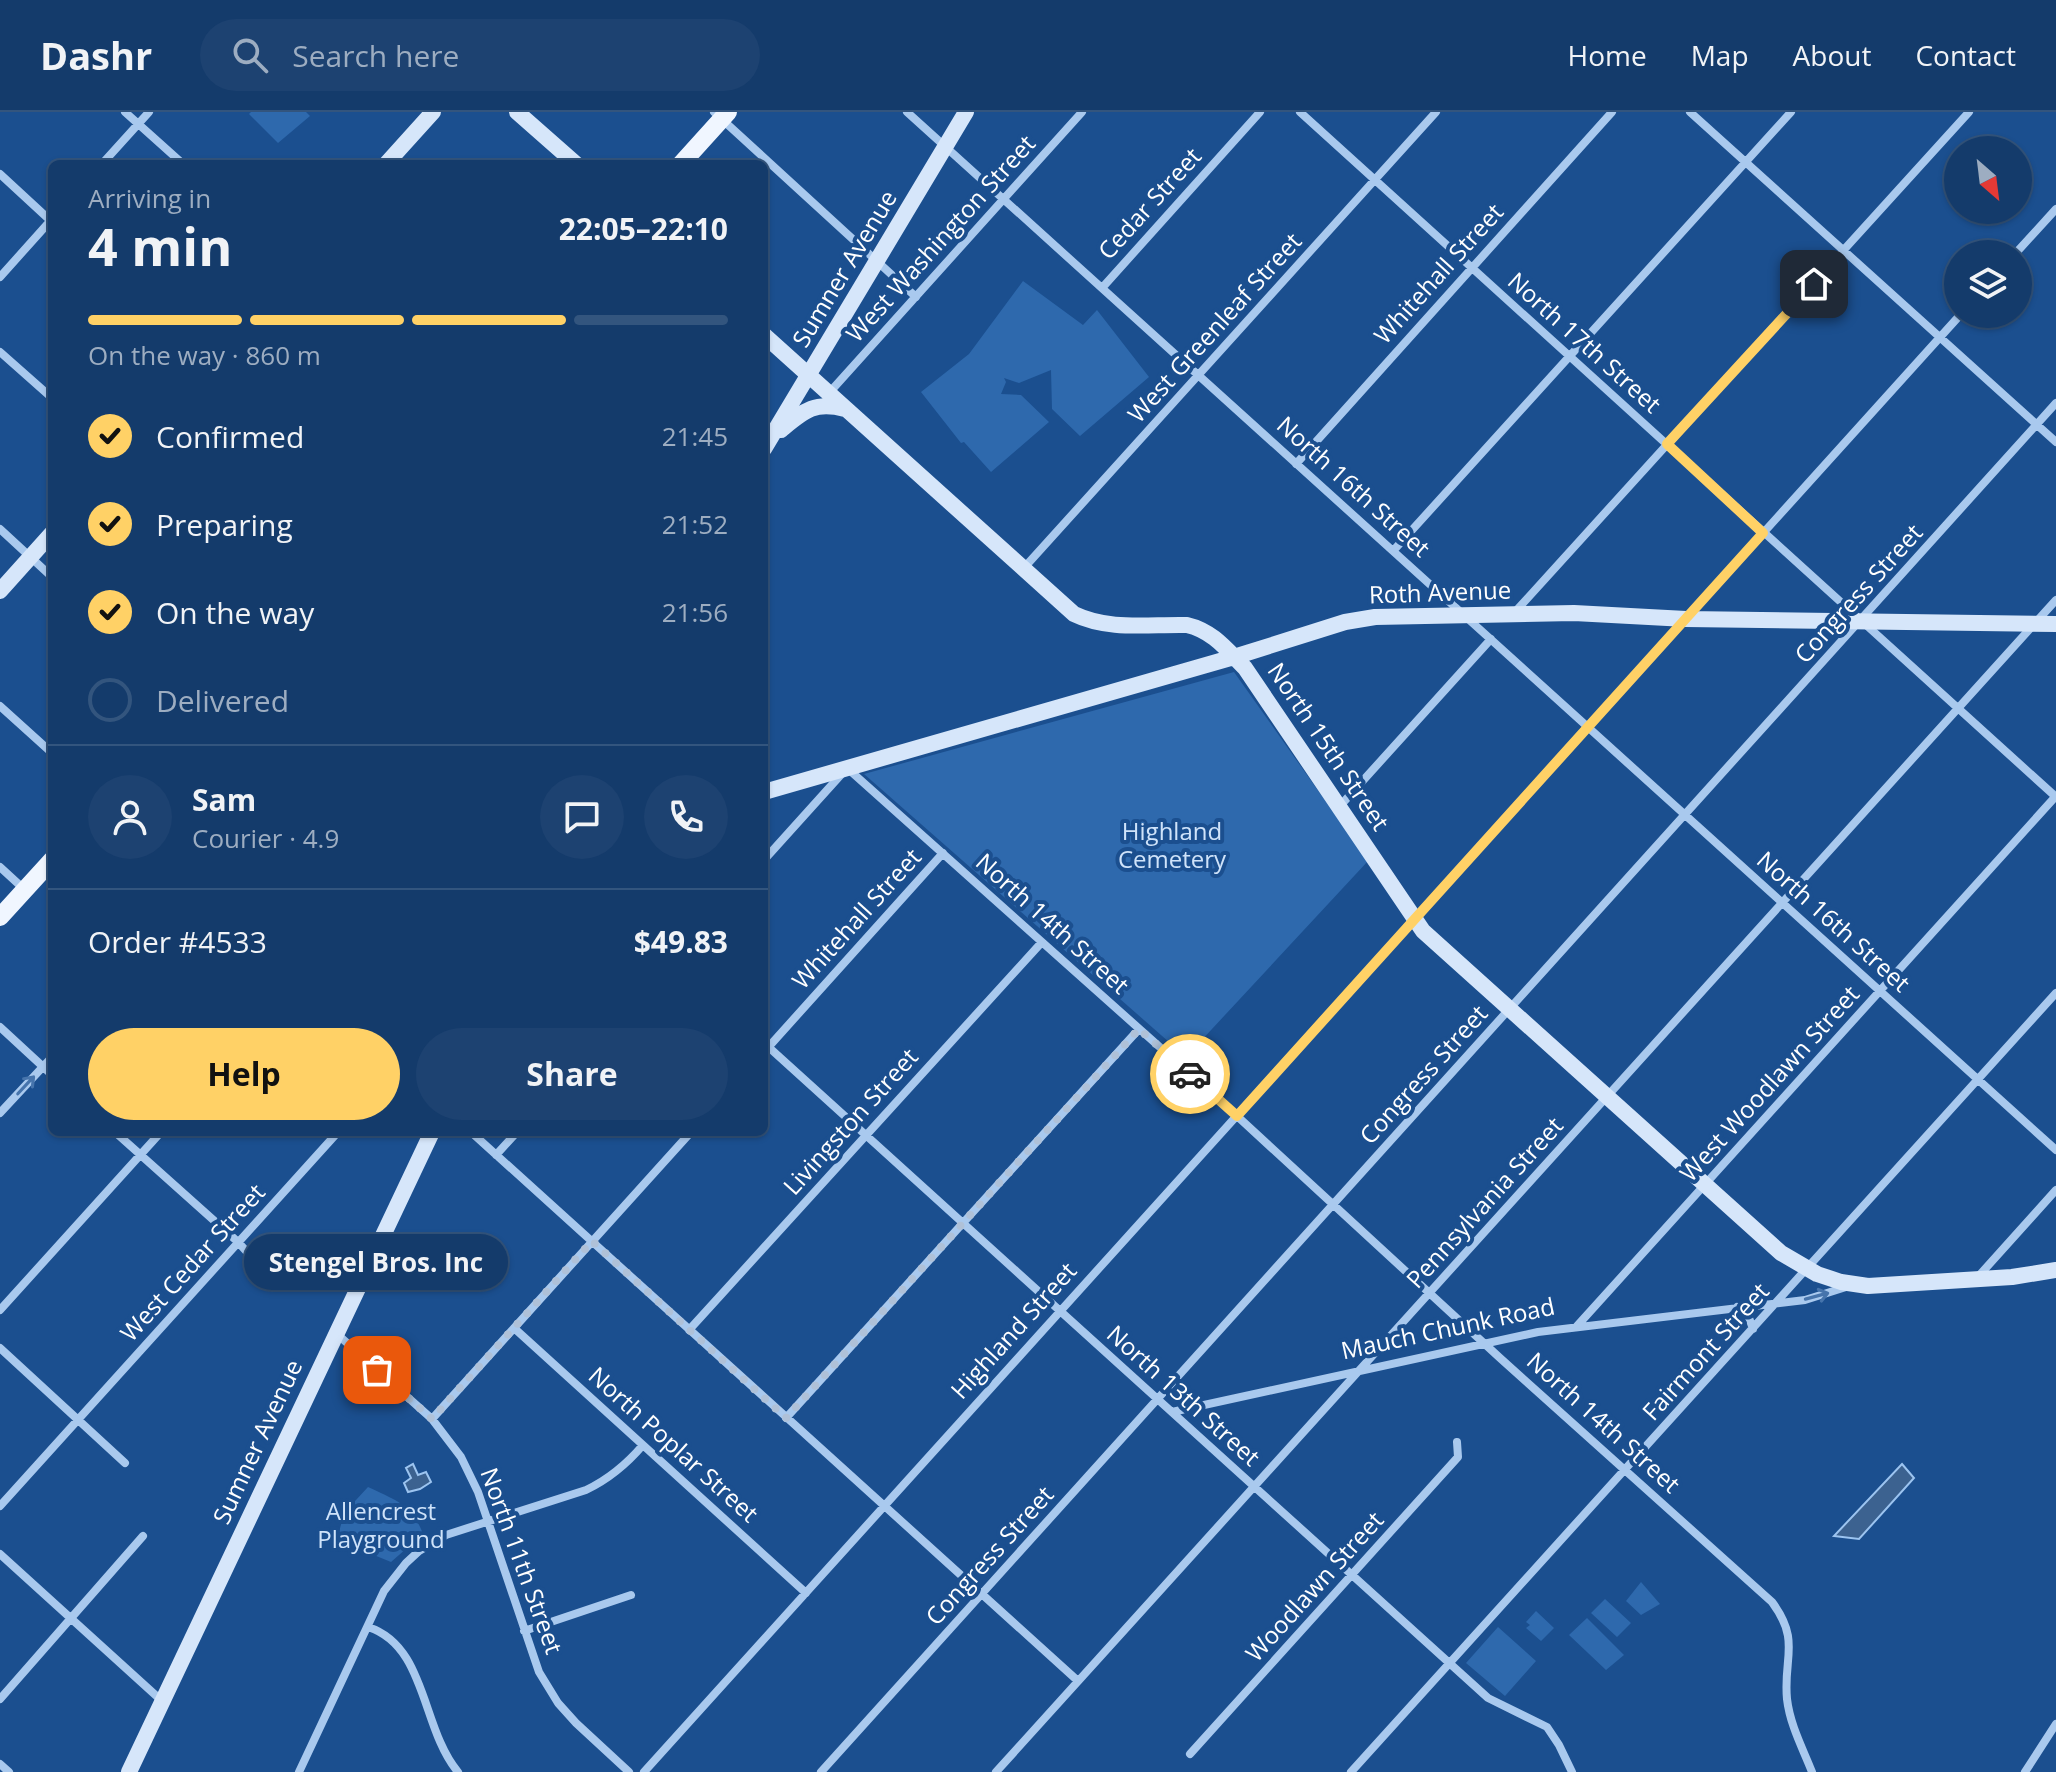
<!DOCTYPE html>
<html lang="en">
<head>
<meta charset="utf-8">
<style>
  body { margin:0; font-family:"Open Sans",sans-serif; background:#1d4271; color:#f1f3f6; height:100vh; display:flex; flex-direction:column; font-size:30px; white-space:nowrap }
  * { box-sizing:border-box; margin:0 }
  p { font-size:26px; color:#9dadc1 }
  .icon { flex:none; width:44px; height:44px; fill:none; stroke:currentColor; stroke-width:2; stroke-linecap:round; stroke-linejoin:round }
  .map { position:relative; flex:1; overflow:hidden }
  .details { position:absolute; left:48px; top:48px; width:720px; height:976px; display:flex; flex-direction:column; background:#143b6b; border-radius:12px; box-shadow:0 2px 6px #0004,0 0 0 2px #33557e }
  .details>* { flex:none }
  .needle { width:52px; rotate:152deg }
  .buttons { position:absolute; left:1944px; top:24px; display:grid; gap:16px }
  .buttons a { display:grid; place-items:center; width:88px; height:88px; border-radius:50%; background:#143b6b; box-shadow:0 2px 6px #0004,0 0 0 2px #33557e; font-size:40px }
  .pin { position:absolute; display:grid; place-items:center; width:68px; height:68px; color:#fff; margin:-34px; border-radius:16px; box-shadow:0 4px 12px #0006 }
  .courier { position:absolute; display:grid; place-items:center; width:80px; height:80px; margin:-40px; border:6px solid #ffd166; border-radius:50%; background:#fff; color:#222; box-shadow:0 2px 10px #0007 }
  .bubble { position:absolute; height:56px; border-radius:28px; background:#143b6b; box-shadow:0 2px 6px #0004,0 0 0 2px #33557e; font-size:26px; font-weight:700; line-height:56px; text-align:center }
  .head em { font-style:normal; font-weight:700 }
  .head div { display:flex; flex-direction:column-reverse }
  .head { display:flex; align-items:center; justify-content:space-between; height:136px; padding:0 40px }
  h1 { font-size:52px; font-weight:700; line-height:60px }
  .bar { display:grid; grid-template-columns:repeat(4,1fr); gap:12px 8px; align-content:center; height:96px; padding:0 40px }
  .bar i { height:10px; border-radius:6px; background:#33557e }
  .bar .active { background:#ffd166 }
  .bar p { grid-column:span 4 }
  .line { display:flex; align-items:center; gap:20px; padding:0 40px; border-top:2px solid #33557e }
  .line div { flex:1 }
  .round { display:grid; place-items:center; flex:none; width:84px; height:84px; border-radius:42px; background:#1d4271 }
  ol { padding:0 40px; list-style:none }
  li { display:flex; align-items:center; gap:24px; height:88px }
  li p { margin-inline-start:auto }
  li .icon { padding:8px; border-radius:50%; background:#ffd166; color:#111; stroke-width:4 }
  li:last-child { color:#9dadc1 }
  li i { width:44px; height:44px; border:4px solid #33557e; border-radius:50% }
  .button { display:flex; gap:16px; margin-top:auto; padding:16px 40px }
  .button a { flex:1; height:92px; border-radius:48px; background:#ffd166; color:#111; font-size:32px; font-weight:700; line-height:92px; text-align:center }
  .button a+a { background:#1d4271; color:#f1f3f6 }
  header { display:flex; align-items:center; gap:48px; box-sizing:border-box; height:112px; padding:0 40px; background:#143b6b; border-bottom:2px solid #33557e }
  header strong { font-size:38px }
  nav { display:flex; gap:44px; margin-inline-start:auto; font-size:28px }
  .search { width:560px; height:72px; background:#1d4271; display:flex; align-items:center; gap:20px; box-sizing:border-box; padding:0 28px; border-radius:44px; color:#9dadc1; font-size:30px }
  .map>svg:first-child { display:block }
</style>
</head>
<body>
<header>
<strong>Dashr</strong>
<div class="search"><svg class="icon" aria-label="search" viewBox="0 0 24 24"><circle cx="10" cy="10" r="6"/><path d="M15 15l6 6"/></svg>Search here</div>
<nav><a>Home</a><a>Map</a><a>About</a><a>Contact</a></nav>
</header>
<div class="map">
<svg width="2056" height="1660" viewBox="0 0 2056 1660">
  <rect width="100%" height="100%" fill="#1b4f8f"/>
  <path fill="#2e69ad" d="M251,0H306L310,4L278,31L249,2Z
    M1023,169L1083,213L1097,198L1149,265L1080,324L1052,297L1051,258L1019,271L1004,266L1006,270L1001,282L1021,283L1049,310L991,360L964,330L961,331L921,280L969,242Z
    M1234,560L1368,749L1186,945L864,662Z
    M368,1375C395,1388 412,1392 423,1422L391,1450L337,1428L344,1401Z
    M1641,1470L1660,1492L1641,1503L1626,1489Z
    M1605,1487L1631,1511L1617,1525L1591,1501Z
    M1536,1499L1554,1516L1541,1529L1526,1516L1530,1513L1526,1510Z
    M1587,1506L1624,1543L1606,1558L1569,1523Z
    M1498,1515L1536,1549L1505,1584L1466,1551Z"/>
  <path fill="#3c6290" stroke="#9cc4f0" stroke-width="2" d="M413,1352L418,1363L426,1360L431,1370L420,1377L408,1380L404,1371L411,1366L406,1356Z
    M1902,1352L1914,1366L1859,1427L1834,1424Z"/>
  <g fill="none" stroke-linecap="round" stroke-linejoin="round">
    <path stroke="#a9c9ee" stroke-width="8" d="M125,0L183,52
      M714,0L916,185
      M907,0L2056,1038
      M1300,0L2056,685
      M1690,0L2056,330
      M102,52L149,0
      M0,62L52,110
      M2015,142L2056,97
      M0,165L52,107
      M1102,176L1260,0
      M0,240L52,286
      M829,281L1082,0
      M1296,352L1612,0
      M0,417L52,465
      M1393,439L1791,0
      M1023,457L1436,0
      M1515,500L1969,0
      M0,594L52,641
      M1340,694L1491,527
      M764,748L847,656L1237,1004L1500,1246L1772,1490C1801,1529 1783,1546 1787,1587C1790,1613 1803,1637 1812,1660
      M0,755L25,778
      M0,915L52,963
      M764,931L1488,1586L1547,1615L1559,1633L1572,1660
      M764,940L943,741
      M0,1001L52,945
      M115,1020L238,1130L264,1159
      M471,1020L1078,1569
      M496,1043L517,1020
      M1976,1167L2056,1078
      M1737,1195L1748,1203L1753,1217
      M0,1198L161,1020
      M1577,1214L2056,684
      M514,1216L806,1481
      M689,1218L1042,830
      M337,1222L432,1307L461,1345L478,1380L539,1560L558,1591L576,1611L629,1660
      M0,1236L125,1351
      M1172,1300L1538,1220L1805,1188L1846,1175
      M786,1306L1139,917
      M432,1307L691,1020
      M0,1394L338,1020
      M0,1442L162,1589
      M368,1515C427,1534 421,1616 458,1660
      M524,1519L631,1483
      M0,1587L143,1424
      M1190,1642L1458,1345L1457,1330
      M0,1652L9,1660
      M299,1660L384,1479L406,1451L419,1439L446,1423L586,1378C609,1367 626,1353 643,1333
      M644,1660L1961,202
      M821,1660L2056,291
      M996,1660L2056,488
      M1351,1660L2056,881
      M2025,1660L2056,1612"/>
    <path stroke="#d6e6fa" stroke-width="16" d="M517,0L576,52
      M386,52L433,0
      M764,223L1074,502C1109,519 1149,512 1187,513C1213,519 1227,538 1245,556L1423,819L1781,1141L1817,1162L1841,1170L1868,1174L2012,1165L2056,1158
      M781,318C804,299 814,289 845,297
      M764,337L966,0
      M0,479L52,421
      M764,680L1234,545L1345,510L1375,505L1574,501L1686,507L2056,512
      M129,1660L432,1020"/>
    <path stroke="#f0f6ff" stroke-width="18" d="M681,52L728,0
      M0,805L52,748"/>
  </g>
  <defs><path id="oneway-shaft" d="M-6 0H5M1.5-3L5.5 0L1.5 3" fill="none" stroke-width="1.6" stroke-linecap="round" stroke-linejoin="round" transform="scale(2)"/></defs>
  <g stroke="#4674ac">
    <use href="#oneway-shaft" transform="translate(26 973) rotate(-47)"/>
    <use href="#oneway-shaft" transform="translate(1817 1184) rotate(-15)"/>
  </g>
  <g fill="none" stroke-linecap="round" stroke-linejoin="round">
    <path stroke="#afc1d8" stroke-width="8" stroke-dasharray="0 14.4" d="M377,1258L432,1307L592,1129L786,1306L1139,917L1190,962"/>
    <path stroke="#ffd166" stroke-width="10" d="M1190,962L1237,1004L1763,421L1667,332L1814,172"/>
  </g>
  <g text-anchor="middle" stroke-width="8" stroke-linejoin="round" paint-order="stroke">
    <g font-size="24" fill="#fff" stroke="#1b4f8f">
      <text transform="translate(1150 92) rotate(-48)" y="8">Cedar Street</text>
      <text transform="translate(941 127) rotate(-48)" y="8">West Washington Street</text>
      <text transform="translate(845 157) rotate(-59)" y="8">Sumner Avenue</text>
      <text transform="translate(1439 162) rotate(-48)" y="8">Whitehall Street</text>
      <text transform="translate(1215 216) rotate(-48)" y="8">West Greenleaf Street</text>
      <text transform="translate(1584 231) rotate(42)" y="8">North 17th Street</text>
      <text transform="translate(1353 375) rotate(42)" y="8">North 16th Street</text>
      <text transform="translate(1440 481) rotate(-2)" y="8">Roth Avenue</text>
      <text transform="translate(1859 482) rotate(-48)" y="8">Congress Street</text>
      <text transform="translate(1328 635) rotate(56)" y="8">North 15th Street</text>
      <text transform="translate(857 807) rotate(-48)" y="8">Whitehall Street</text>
      <text transform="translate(1833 810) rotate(42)" y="8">North 16th Street</text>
      <text transform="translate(1052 812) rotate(42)" y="8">North 14th Street</text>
      <text transform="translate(1424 963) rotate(-48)" y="8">Congress Street</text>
      <text transform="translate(1770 972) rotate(-48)" y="8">West Woodlawn Street</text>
      <text transform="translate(851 1010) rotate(-48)" y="8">Livingston Street</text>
      <text transform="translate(1485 1091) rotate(-48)" y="8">Pennsylvania Street</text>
      <text transform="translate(193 1151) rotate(-48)" y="8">West Cedar Street</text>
      <text transform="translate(1448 1217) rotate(-12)" y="8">Mauch Chunk Road</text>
      <text transform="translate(1014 1219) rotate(-48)" y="8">Highland Street</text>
      <text transform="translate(1706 1240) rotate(-48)" y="8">Fairmont Street</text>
      <text transform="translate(1183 1284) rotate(42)" y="8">North 13th Street</text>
      <text transform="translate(1603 1311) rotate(42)" y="8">North 14th Street</text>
      <text transform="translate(258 1330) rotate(-65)" y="8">Sumner Avenue</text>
      <text transform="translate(673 1333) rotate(42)" y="8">North Poplar Street</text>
      <text transform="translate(990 1444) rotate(-48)" y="8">Congress Street</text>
      <text transform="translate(521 1449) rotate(70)" y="8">North 11th Street</text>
      <text transform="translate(1315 1475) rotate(-48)" y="8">Woodlawn Street</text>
    </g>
    <g font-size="24" fill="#cfe3fa" stroke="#1b4f8f">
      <text x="1172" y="728">Highland<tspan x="1172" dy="28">Cemetery</tspan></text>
      <text x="381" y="1408">Allencrest<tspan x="381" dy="28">Playground</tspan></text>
    </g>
  </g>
</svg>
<div class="buttons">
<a><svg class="needle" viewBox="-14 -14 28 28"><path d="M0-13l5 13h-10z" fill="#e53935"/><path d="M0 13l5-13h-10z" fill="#9dadc1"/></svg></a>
<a><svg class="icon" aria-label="layers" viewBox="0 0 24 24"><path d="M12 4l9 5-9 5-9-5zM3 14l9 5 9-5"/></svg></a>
</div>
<div class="pin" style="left:377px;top:1258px;background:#ea580c"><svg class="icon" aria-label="bag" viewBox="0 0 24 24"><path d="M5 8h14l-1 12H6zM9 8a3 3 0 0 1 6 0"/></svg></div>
<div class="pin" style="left:1814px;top:172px;background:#1f2937"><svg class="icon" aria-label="home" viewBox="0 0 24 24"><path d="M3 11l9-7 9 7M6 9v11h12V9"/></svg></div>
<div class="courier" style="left:1190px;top:962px"><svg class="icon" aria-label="car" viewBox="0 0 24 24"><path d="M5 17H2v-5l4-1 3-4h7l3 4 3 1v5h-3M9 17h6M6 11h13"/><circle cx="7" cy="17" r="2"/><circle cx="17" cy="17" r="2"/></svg></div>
<div class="bubble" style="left:244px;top:1122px;width:264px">Stengel Bros. Inc</div>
<section class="details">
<div class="head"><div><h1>4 min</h1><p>Arriving in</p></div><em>22:05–22:10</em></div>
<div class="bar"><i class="active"></i><i class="active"></i><i class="active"></i><i></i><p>On the way · 860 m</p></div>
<ol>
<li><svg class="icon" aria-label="check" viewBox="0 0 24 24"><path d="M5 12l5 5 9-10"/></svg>Confirmed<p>21:45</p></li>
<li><svg class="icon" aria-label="check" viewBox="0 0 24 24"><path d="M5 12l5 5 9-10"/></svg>Preparing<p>21:52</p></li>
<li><svg class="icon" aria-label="check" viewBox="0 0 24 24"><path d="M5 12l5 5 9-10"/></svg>On the way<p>21:56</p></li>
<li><i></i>Delivered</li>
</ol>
<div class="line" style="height:144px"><a class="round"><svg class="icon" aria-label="person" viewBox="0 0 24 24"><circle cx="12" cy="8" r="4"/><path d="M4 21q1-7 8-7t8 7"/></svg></a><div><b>Sam</b><p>Courier · 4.9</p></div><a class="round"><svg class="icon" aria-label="chat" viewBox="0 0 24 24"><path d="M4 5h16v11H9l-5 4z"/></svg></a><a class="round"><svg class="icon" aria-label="phone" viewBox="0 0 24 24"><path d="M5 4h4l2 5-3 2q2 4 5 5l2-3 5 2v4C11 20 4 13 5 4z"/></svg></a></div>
<div class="line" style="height:104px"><div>Order #4533</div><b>$49.83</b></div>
<div class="button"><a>Help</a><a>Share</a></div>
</section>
</div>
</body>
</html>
